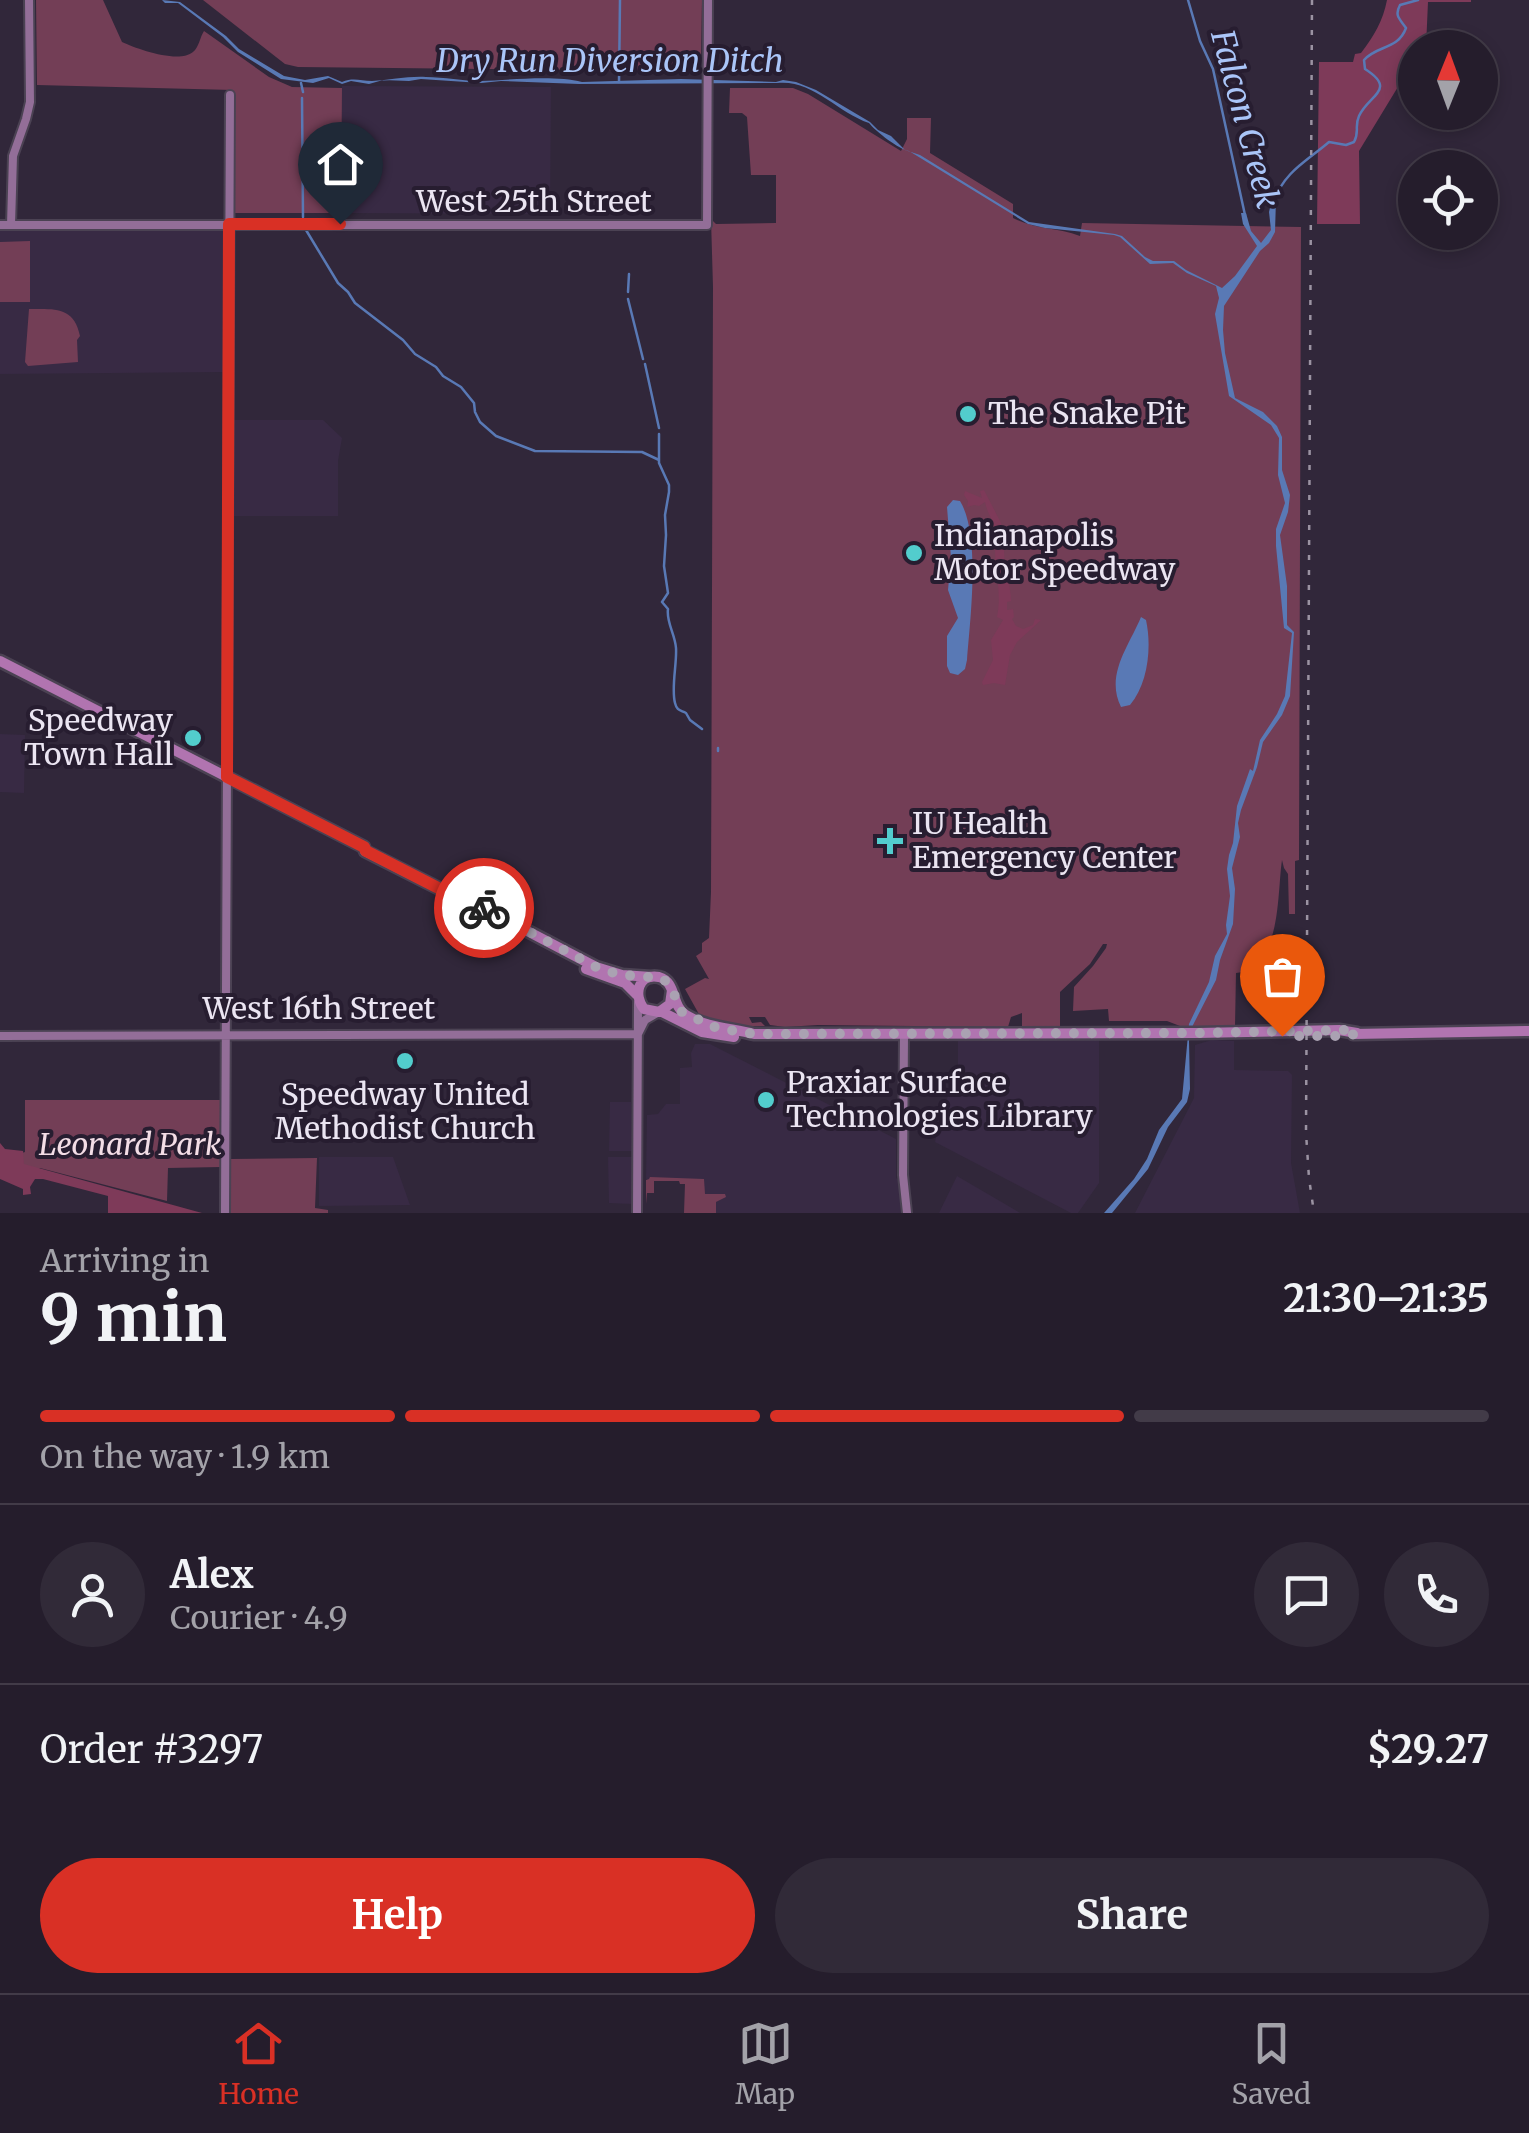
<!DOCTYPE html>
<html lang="en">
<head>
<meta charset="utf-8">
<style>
  body { margin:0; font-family:Merriweather,serif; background:#312a38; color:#f1f3f6; height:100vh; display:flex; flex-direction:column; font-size:38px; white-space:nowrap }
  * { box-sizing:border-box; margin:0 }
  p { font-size:32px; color:#a3a2a9 }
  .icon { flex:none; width:55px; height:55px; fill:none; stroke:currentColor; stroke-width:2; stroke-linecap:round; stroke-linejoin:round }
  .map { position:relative; height:1213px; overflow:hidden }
  .side { display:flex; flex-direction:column; background:#251d2c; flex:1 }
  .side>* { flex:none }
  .needle { width:65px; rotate:1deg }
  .fabs { position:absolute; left:1398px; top:30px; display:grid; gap:20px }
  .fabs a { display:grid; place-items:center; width:100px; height:100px; border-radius:50%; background:#251d2c; box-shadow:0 5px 15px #0003,0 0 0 2px #423b48; font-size:50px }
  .pin { position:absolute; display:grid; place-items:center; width:85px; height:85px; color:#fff; margin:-102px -42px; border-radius:50% 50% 50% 0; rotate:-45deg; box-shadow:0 0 10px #0007 }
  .pin .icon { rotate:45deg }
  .courier { position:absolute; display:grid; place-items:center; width:100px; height:100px; margin:-50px; border:8px solid #d93025; border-radius:50%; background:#fff; color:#222; box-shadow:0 2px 12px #0007 }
  .headline em { font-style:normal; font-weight:700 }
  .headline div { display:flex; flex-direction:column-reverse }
  .headline { display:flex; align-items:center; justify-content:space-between; height:170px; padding:0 40px }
  h1 { font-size:65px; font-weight:700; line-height:75px }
  .bar { display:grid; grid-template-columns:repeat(4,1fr); gap:15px 10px; align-content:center; height:120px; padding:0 40px }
  .bar i { height:12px; border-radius:8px; background:#423b48 }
  .bar .active { background:#d93025 }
  .bar p { grid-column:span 4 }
  .line { display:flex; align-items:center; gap:25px; padding:0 40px; border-top:2px solid #423b48 }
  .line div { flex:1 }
  .round { display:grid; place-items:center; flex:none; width:105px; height:105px; border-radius:52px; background:#312a38 }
  .action { display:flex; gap:20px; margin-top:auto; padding:20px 40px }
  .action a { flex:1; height:115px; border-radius:60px; background:#d93025; color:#fff; font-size:40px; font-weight:700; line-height:115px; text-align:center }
  .action a+a { background:#312a38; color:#f1f3f6 }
  .dock { display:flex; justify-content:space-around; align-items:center; height:140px; border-top:2px solid #423b48; background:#251d2c; font-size:28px; color:#a3a2a9 }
  .dock a { display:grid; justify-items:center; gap:5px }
  .dock .active { color:#d93025 }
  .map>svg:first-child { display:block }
</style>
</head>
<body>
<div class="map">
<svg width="1529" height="1213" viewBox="0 0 1529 1213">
  <rect width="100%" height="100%" fill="#31273a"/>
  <path fill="#382a44" d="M342,86L551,87L550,214L341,213Z
    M223,227V372L0,374V229Z
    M234,420H323L342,438L338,461V516H233Z
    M0,734L25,735L24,793L0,792Z
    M958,1040H1099V1183L1078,1213H1071L935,1142L942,1107L958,1079Z
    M1212,1040L1234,1041V1070L1288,1071L1292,1075L1291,1163L1300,1213H1135L1194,1098L1195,1045Z
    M695,1044H710L896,1139V1178L900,1181L901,1213H716V1202L725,1197L704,1194V1179H646L647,1115L658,1114L666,1104H680V1068L692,1067L691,1053Z
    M610,1102H631L632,1151H609Z
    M319,1157H393L410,1205L319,1206Z
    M608,1157H632V1204L609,1203Z
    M957,1176L1005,1204L1020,1213H939Z"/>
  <path fill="#733e56" d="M36,0H103L122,42C137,49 179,64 193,52C199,47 200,37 204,31L269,77L292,87L342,88L341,213H235L233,90L37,85Z
    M203,0H702L701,57L696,66H688L680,71L298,67L285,64L276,57Z
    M730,88H793L808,94L901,151L907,139V118H931L930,153L1013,204V218C1037,230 1057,227 1080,236L1082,223L1301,227L1299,860L1295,861V914H1289L1288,874L1284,868L1282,860C1277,892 1282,970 1236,973L1235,1026H1180L1167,1021H1109L1108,1009L1073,1011L1074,987L1093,966L1106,948L1107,944H1103L1090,964L1060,992V1026L1022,1027V1013L1011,1017L1008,1027L818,1025L785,1027L770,1025L765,1017H749L752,1023L761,1022L765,1026L722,1027L700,1016L685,989L705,978L709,979L696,956L702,952V943L709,938L711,892L713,287L711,219L716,224L776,223V175H751L747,117L742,113H729Z
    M30,241V302H0V242Z
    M29,309C54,309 74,306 80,336L77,340L78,362L28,366L25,362Z
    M25,1100H221V1167L168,1168L167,1201L40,1168L25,1179L22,1153L25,1152Z
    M317,1158L315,1208L328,1210V1213H231V1159Z
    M650,1177L704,1179L705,1194H725L726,1197L716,1202V1213H684L685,1184H680L679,1181H654V1193H647L646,1204V1180L649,1179Z"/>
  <path fill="#7e3a59" d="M1387,0H1471V2H1428L1426,47L1415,48V67L1407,72L1359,151L1360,224H1317L1319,62H1353L1355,54L1361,53C1374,36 1383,21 1387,0Z
    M984,490L1001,523L1002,540L1005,541C1001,562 1011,581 1011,601L1007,602V610L1013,609L1014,617L1012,619L1016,626L1023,629L1033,625L1035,619L1041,620L1017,642L1010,655L1005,685L994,683L983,685L982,682L993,660L991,640L1003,620L997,617C1002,593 995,572 995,549H990L988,547C1002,521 990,525 985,502L979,506L974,505L967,507L968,501L964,495L965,491L982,498L980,491Z
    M0,1143L5,1149L23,1151L24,1164L202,1213H108V1196L43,1179H35L30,1187L31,1194L23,1195V1189L0,1179Z"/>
  <path fill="#5979b5" d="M162,0L180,2L226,36L239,49L284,76L305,80L328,76L342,82C354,77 360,81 372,81C390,80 408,76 426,77C444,77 463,81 481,81C509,80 555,75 582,82L681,79L776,82L783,80L796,82L816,90L870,122L878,130L891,136L905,150L920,155L1029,222L1115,234L1122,236L1145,257L1153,261H1174L1186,270L1222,288L1235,276L1257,246L1243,224L1241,213H1246L1251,231L1261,243L1271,230L1269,212L1272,199H1276L1275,232L1269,243L1260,251L1224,306L1223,330L1225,353L1235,398L1263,412L1277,426L1282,437V470L1290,495L1288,512L1280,535L1287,586V625L1294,632L1290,696L1282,715L1263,742L1257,767L1241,810L1238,823L1240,837L1232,868L1235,889L1233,924L1220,960L1216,980L1193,1025L1189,1041L1190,1089L1187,1102L1168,1127L1148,1169L1112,1213H1104L1134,1179L1147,1159L1159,1130L1182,1099L1189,1024L1209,982L1215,956L1227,934L1226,925L1230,896L1227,869L1229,855L1233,843L1237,806L1250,769L1253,771L1260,740L1277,714L1285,696L1292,633L1284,628L1276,546V529L1285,503L1278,475L1279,438L1271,425L1229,396L1215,314L1219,298L1216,286L1187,273L1173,263L1150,264L1120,237L1114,235L1045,228L1028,224L909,151C900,150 875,131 869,123C837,112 812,79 777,83L579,84L501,81L481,83L421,79L409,81L383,80L369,84L351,81L342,84L329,78L313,83L281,79L238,52L223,37L178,3H165Z
    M953,500L960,501C981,535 970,620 967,660L965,669L958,675L950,673L947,666V636L958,618L948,590L951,558L947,507Z
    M1141,617L1146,620C1152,647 1148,684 1130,705L1121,707C1105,675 1129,646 1141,617Z"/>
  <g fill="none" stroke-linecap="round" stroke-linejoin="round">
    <path stroke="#5979b5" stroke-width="2.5" d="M1188,0L1200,41L1213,69L1245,215
      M619,82L620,0
      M301,83L303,92
      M302,98L303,217
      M1274,201C1284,172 1307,161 1329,142L1346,145L1354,142C1360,131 1354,127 1359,116C1368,95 1398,90 1365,69L1364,60C1377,45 1398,50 1406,28C1400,19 1394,16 1400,5L1418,0
      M306,230L338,283L348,292L355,303L403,340L415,354L436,367L443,376L461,387L474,403L475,412L480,422L496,436L535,451L642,452L659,460
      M628,292L629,274
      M628,299L643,359
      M645,364L659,428
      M659,434V463L669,485V492L665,515L666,535L664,566L668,593L662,602L668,609C666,622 675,634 676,648C677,664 671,688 675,703C677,711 680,710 686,713L690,720L702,729
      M718,751V748"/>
    <g stroke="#4b4253" stroke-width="12">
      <path id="secondary" d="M0,225H707L708,0
        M11,225L13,156L26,119L30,102L29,0
        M638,1034L645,1020L657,1013
        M904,1034L903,1175L907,1213
        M0,1036L638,1034
        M225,1213L230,95
        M637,1213L638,1003"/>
    </g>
    <g stroke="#4b4253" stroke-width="15">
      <path id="primary" d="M0,661L364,847L365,851L450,894L455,893L596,967L622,975L651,977
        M586,969L625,983L637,995
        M672,990L670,1004L659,1012L644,1009C633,995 638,973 659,977C677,982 671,1006 686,1015C707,1028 731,1028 754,1034L1198,1033L1339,1030L1357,1033
        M660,1011L702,1032L734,1037
        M1353,1034L1529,1031"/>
    </g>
    <use href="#secondary" stroke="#936e98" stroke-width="8"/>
    <use href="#primary" stroke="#b174b0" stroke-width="10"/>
    <path stroke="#9b93a2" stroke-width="2.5" stroke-dasharray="5 10" stroke-linecap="butt" d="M1312,0L1306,1133L1309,1178L1314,1213"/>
  </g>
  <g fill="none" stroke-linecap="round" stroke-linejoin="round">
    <path stroke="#aaa2b2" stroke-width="10" stroke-dasharray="0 18" d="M484,908L600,969L622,975L662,978L670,985L682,1012L717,1028L754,1034L1198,1033L1349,1030L1357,1033L1349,1036H1282"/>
    <path stroke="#d93025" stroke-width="12" d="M340,224H229L227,777L364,847L366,851L450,894H455L484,908"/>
  </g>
  <g fill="#52cdcd" stroke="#271d30" stroke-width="4">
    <circle cx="968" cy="414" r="10"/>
    <circle cx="914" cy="553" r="10"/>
    <circle cx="193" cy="738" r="10"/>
    <path d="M885 826h10v10h10v10h-10v10h-10v-10h-10v-10h10z"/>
    <circle cx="405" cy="1061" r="10"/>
    <circle cx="766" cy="1100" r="10"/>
  </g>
  <g text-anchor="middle" stroke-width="8" stroke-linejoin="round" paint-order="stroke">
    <g font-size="30" fill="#ebe5f2" stroke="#271d30">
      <text x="534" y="212">West 25th Street</text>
      <text x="319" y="1019">West 16th Street</text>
    </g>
    <g font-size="30" fill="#ebe5f2" stroke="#271d30" text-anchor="start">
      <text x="988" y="424">The Snake Pit</text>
      <text x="934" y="546">Indianapolis<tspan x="934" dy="34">Motor Speedway</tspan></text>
      <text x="173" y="731" text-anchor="end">Speedway<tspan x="173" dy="34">Town Hall</tspan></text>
      <text x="912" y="834">IU Health<tspan x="912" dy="34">Emergency Center</tspan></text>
      <text x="786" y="1093">Praxiar Surface<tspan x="786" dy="34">Technologies Library</tspan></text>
      <text x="405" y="1105" text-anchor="middle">Speedway United<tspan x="405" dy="34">Methodist Church</tspan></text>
    </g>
    <g font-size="30" font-style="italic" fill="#f3dde6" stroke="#271d30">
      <text x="130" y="1155">Leonard Park</text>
    </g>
    <g font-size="32" font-style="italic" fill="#aac5f8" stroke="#271d30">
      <text x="610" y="72">Dry Run Diversion Ditch</text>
      <text transform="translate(1245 119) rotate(75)" y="11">Falcon Creek</text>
    </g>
  </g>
</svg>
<div class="fabs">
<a><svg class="needle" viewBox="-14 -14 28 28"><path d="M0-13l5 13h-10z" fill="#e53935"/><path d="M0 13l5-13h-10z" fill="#a3a2a9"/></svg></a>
<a><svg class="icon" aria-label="locate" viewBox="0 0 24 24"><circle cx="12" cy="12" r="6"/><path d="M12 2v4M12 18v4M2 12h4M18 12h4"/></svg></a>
</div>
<div class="pin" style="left:1282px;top:1036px;background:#ea580c"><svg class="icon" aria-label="bag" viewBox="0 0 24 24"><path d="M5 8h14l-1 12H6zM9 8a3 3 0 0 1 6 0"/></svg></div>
<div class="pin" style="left:340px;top:224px;background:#1f2937"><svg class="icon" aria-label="home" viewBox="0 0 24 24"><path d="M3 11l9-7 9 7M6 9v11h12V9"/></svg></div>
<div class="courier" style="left:484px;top:908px"><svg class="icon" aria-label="bike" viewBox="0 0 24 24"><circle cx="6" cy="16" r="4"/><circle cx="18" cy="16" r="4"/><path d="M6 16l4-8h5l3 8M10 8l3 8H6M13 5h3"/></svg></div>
</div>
<section class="side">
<div class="headline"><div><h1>9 min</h1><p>Arriving in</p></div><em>21:30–21:35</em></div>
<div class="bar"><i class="active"></i><i class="active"></i><i class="active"></i><i></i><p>On the way · 1.9 km</p></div>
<div class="line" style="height:180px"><a class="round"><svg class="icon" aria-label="person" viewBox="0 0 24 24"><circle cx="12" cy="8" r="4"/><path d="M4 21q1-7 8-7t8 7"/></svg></a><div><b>Alex</b><p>Courier · 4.9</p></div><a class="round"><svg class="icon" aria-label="chat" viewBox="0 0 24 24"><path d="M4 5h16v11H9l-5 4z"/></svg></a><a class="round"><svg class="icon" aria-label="phone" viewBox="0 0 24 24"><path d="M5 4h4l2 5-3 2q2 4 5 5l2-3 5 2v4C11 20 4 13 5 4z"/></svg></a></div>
<div class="line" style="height:130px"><div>Order #3297</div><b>$29.27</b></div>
<div class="action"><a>Help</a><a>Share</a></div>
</section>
<nav class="dock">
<a class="active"><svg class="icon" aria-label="home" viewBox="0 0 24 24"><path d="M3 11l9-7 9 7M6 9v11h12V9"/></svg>Home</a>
<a><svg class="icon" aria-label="map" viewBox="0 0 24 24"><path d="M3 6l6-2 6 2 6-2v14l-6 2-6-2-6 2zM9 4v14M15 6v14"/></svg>Map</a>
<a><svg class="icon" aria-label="saved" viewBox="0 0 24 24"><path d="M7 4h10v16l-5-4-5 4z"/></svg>Saved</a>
</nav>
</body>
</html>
